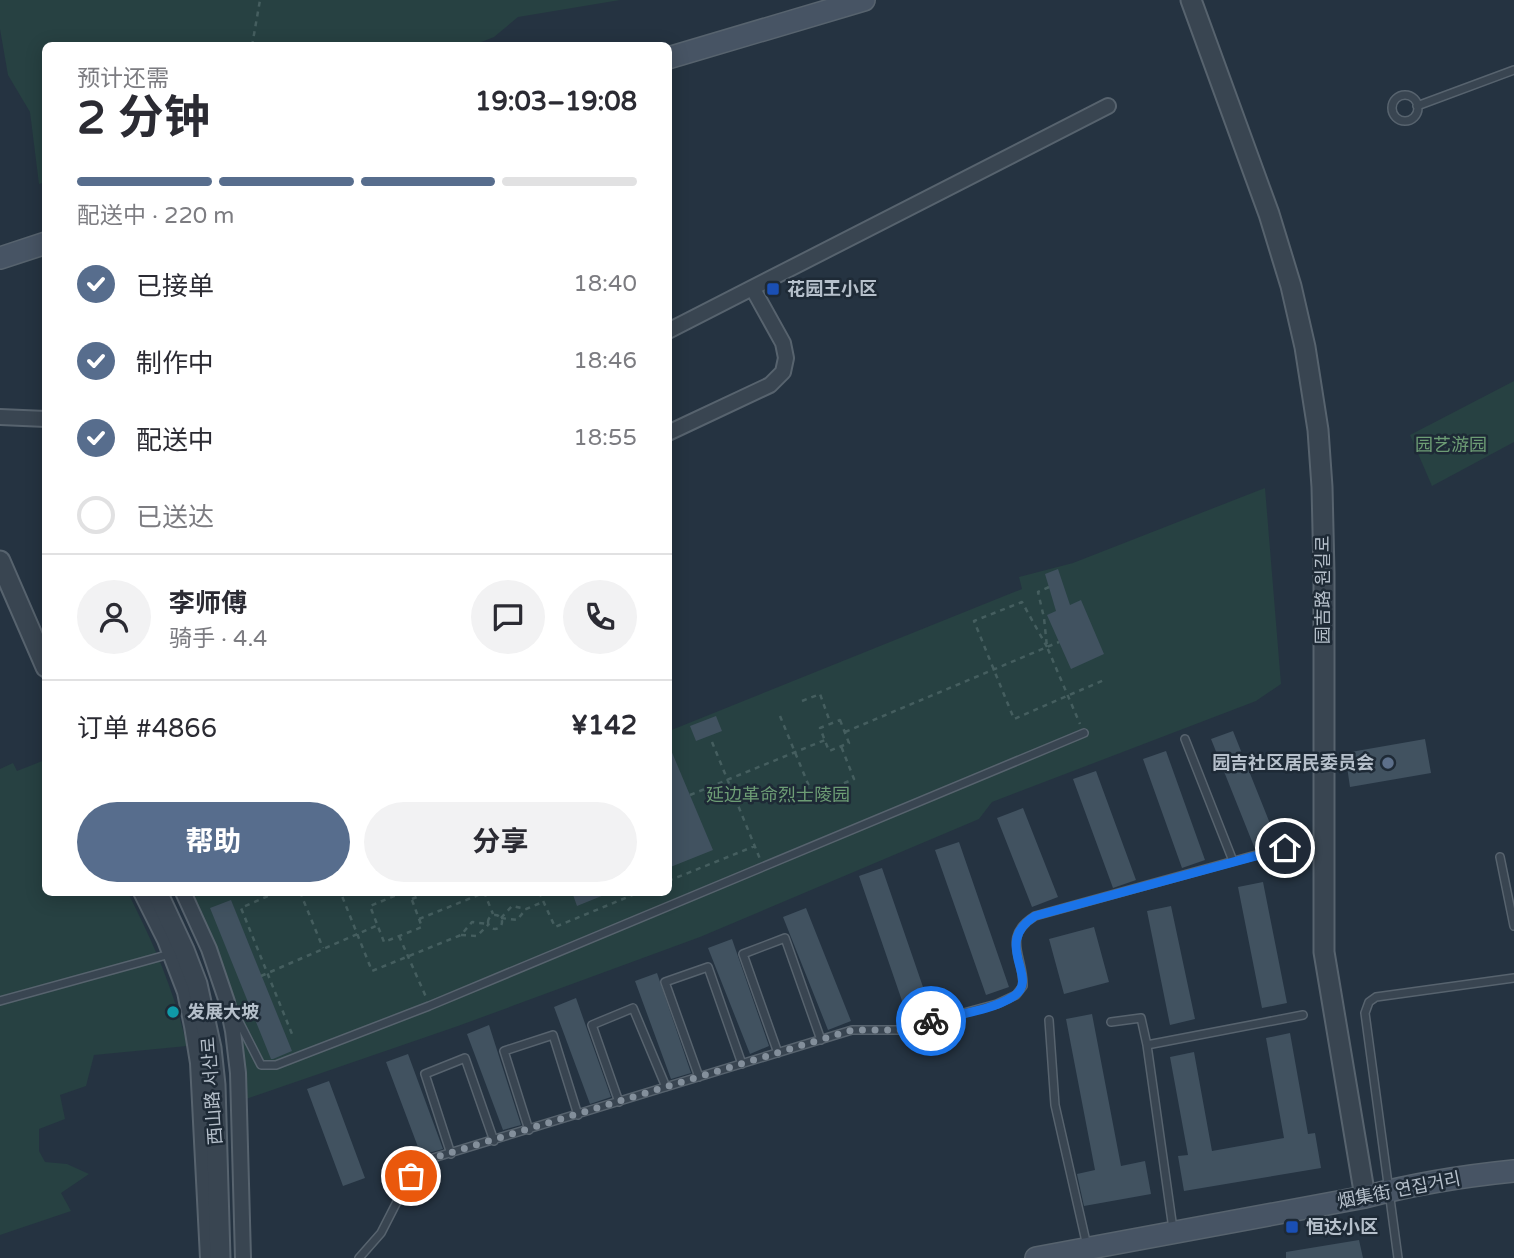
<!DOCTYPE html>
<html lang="zh">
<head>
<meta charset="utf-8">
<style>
  body { margin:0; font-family:"Varela Round","Noto Sans SC","Noto Sans KR",sans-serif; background:#f2f2f3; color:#2b2b33; height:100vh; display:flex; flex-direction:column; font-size:26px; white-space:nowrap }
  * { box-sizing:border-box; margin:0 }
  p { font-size:23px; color:#7c7c81 }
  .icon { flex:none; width:38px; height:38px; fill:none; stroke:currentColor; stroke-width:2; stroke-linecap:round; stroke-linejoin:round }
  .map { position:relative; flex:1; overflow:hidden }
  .side { position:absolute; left:42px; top:42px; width:630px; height:854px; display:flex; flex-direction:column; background:#fff; border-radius:10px; box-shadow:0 4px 18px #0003 }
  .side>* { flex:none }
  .pin { position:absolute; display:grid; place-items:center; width:60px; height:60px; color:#fff; margin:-30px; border:4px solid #fff; border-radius:50%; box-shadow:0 2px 7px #0007 }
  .courier { position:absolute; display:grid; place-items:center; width:70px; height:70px; margin:-35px; border:5px solid #1a73e8; border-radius:50%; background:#fff; color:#222; box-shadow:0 2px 9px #0007 }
  .summary em { font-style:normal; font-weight:700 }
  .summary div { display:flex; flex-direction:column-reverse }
  .summary { display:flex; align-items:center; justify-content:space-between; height:119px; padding:0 35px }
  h1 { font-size:46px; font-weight:700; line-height:52px }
  .bar { display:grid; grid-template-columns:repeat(4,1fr); gap:10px 7px; align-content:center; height:84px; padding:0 35px }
  .bar i { height:9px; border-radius:5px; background:#e1e1e2 }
  .bar .active { background:#576d8d }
  .bar p { grid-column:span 4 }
  .line { display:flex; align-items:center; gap:18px; padding:0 35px; border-top:2px solid #e1e1e2 }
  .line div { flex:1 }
  .round { display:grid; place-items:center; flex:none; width:74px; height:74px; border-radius:37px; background:#f2f2f3 }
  ol { padding:0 35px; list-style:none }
  li { display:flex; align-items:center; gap:21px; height:77px }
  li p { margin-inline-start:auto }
  li .icon { padding:7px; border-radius:50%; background:#576d8d; color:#fff; stroke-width:4 }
  li:last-child { color:#7c7c81 }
  li i { width:38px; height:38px; border:4px solid #e1e1e2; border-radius:50% }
  .primary-button { display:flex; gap:14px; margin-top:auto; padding:14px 35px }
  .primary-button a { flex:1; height:80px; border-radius:42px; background:#576d8d; color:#fff; font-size:28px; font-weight:700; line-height:80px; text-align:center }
  .primary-button a+a { background:#f2f2f3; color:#2b2b33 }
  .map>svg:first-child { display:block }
</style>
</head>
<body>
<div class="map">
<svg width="1514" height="1258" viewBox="0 0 1514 1258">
  <rect width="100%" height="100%" fill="#253341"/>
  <path fill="#274142" d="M0,0H620L518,17L494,37L474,45L46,46V182L39,184L30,112L8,75L0,29Z
    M1514,381V442L1432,486L1410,435Z
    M1265,488L1281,684L1256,701L992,802L979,819L700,937L458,1026L246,1099L239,1029L189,893L668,892L669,731L1022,589L1019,577L1073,563Z
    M45,760L46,892L128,893C154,944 174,990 187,1046L94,1055L86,1086L60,1095L65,1119L39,1129V1151L45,1162L67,1164L89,1174L61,1193L71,1211L0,1235V769L13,763L17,771Z"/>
  <path fill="#415260" d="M1058,569L1070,605L1081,600L1104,654L1071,669L1047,615L1056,611L1045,574Z
    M716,716L722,731L696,741L690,726Z
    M1233,731L1277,841L1255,849L1211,739Z
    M1425,739L1431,773L1350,787L1345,753Z
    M668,743L713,850L668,868Z
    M1166,751L1205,860L1182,868L1143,759Z
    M1096,771L1136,880L1113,888L1073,779Z
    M1023,808L1058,897L1032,907L997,818Z
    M959,842L1009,987L986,995L935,850Z
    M882,868L932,1013L909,1021L859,876Z
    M1263,882L1287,1003L1262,1008L1238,887Z
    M572,892H609V893L577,906Z
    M231,900L292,1051L273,1059H271L210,908Z
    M1171,906L1195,1019L1170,1025L1147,911Z
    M806,908L851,1021L828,1030L783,917Z
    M1094,927L1109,982L1064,994L1049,939Z
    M732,939L769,1046L750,1054L708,948Z
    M657,973L691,1073L671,1079L635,981Z
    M576,998L611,1097L590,1104L554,1007Z
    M1092,1014L1121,1166L1145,1161L1151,1194L1084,1206L1077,1174L1095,1170L1066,1019Z
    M489,1025L521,1125L503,1130L467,1034Z
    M1290,1033L1308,1134L1315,1133L1321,1168L1184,1191L1178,1156L1188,1155L1170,1057L1194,1052L1212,1151L1284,1138L1266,1038Z
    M408,1054L443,1149L421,1155L386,1062Z
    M329,1081L365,1178L343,1186L307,1089Z
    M1359,1240L1363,1258H1286V1252Z"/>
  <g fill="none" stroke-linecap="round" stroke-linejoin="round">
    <g stroke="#57636e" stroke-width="10">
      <path id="service" d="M1392 108a13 13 0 1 1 26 0a13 13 0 1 1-26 0Z
        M1417,106L1514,70
        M1185,739L1233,861
        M1500,857L1514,926
        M0,1001L170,954
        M234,1012L261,1065H276L429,1006L1084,733
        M1049,1020L1055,1105L1087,1246
        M1111,1022L1141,1018L1147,1045L1173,1229
        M1147,1045L1303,1015
        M778,1053L743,954L785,938L821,1040
        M699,1077L665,982L708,967L742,1064
        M619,1102L592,1025L633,1008L666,1087
        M529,1130L504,1051L553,1035L578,1115
        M451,1154L425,1074L465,1058L494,1141
        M359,1258L381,1233L403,1190L420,1162L852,1030H901L997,1004L1016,995L1023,986C1024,956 1001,937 1035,916L1285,847
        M1398,1258L1365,1013L1369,1002L1376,997L1514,978"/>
    </g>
    <g stroke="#57636e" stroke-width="18">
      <path id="minor" d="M668,331L1108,106
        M0,417L46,419
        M668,433L770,385L783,372L786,358L783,343L753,289
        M141,892L165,940L185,992L192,1026L198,1063L208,1258
        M183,892L209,949L227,1002L233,1031L238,1073L243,1258"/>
    </g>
    <g stroke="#57636e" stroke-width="23">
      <path id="tertiary" d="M1191,0L1269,214L1291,286L1305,347L1318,430L1322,487L1324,573V952L1365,1197
        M0,561L46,667
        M157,892L184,950L197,984L211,1048L215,1085L220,1258"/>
    </g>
    <g stroke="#57636e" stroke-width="24">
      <path id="secondary" d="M668,58L864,0
        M0,258L46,243
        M1036,1258L1365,1197C1414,1184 1464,1176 1514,1171"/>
    </g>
    <path stroke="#455e5f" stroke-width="2.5" stroke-dasharray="5 5" stroke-linecap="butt" d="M252,46L260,0
      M1049,587L1038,592L1044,618L1047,647L1080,724
      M1047,647L1022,602L974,621L1014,719L1104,680
      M802,701L820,694L830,722
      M780,716L813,796L854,779L841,746
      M840,720L849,743L829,751L820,728Z
      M845,732L1059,642
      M712,742L760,859
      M690,795L825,740
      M668,881L755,846
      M277,892L241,908L292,1034
      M300,892L323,948
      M350,892L342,896L372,971L461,935L472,922L488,924
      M404,892L370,906L384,942L422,927L409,892
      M484,892L493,914
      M539,892L555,927L640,892
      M412,899L428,892
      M488 922a7 7 0 1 1 14 0a7 7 0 1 1-14 0Z
      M501,918L512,906L526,909L543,902
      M501,918L517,920L526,909
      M419,919L486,892
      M461,935L477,936L488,925
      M399,936L426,997
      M261,976L378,925"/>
    <use href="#service" stroke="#394551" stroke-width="7"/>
    <use href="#minor" stroke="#394551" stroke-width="14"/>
    <use href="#tertiary" stroke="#394551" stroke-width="19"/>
    <use href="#secondary" stroke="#475464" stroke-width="21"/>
  </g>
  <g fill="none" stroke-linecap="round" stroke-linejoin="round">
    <path stroke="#838f9b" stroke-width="7" stroke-dasharray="0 12.6" d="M411,1176L420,1162L852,1030H901L931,1021"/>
    <path stroke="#1a73e8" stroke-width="9" d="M931,1021C957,1014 991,1011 1014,996C1041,978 991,944 1035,916L1285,848"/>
  </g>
  <g fill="#1a4fb4" stroke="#1e2a36" stroke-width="2.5">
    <rect x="766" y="282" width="14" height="14" rx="3.5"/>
    <rect x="1285" y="1220" width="14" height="14" rx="3.5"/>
  </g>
  <circle fill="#5c6f8a" stroke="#1e2a36" stroke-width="2.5" cx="1388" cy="763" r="7"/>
  <circle fill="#0f9aa8" stroke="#1e2a36" stroke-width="2.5" cx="173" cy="1012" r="7"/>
  <g text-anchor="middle" stroke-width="5" stroke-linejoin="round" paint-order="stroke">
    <g font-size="18" font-weight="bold" fill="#b6c0cb" stroke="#1e2a36" text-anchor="start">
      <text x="787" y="295">花园王小区</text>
      <text x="1374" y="769" text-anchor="end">园吉社区居民委员会</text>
      <text x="187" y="1018">发展大坡</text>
      <text x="1306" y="1233">恒达小区</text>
    </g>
    <g font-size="18" fill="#6d9d75" stroke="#1e2a36">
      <text x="1451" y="451">园艺游园</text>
      <text x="778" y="801">延边革命烈士陵园</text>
    </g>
    <g font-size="18" fill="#b6c0cb" stroke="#1e2a36">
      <text transform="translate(1323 590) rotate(-90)" y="6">园吉路 원길로</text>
      <text transform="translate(212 1091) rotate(-94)" y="6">西山路 서산로</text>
      <text transform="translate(1399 1190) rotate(-11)" y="6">烟集街 연집거리</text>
    </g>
  </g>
</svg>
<div class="pin" style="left:411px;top:1176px;background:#ea580c"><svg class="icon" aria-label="bag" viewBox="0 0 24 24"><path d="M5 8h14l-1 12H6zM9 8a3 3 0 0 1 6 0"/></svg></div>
<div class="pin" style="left:1285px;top:848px;background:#1f2937"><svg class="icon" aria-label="home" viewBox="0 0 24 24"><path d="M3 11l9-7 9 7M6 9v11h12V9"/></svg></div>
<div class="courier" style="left:931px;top:1021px"><svg class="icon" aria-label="bike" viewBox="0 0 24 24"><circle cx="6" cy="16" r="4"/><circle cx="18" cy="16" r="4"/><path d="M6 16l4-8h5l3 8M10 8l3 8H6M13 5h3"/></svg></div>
<section class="side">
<div class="summary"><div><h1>2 分钟</h1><p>预计还需</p></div><em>19:03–19:08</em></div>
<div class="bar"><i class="active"></i><i class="active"></i><i class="active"></i><i></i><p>配送中 · 220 m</p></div>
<ol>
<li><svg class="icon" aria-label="check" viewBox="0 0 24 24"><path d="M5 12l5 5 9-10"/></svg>已接单<p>18:40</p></li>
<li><svg class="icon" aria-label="check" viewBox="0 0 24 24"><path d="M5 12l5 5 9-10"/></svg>制作中<p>18:46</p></li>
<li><svg class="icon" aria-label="check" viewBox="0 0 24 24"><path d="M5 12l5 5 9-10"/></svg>配送中<p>18:55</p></li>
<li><i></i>已送达</li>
</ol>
<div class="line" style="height:126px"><a class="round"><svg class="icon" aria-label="person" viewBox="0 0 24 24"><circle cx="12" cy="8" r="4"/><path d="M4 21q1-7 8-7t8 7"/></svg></a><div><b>李师傅</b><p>骑手 · 4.4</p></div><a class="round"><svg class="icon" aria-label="chat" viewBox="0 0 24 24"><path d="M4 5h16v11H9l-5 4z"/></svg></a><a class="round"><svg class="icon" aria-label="phone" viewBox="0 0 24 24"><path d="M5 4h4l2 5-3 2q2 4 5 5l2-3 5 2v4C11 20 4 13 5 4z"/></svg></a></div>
<div class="line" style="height:91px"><div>订单 #4866</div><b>¥142</b></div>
<div class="primary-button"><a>帮助</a><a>分享</a></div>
</section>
</div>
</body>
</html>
